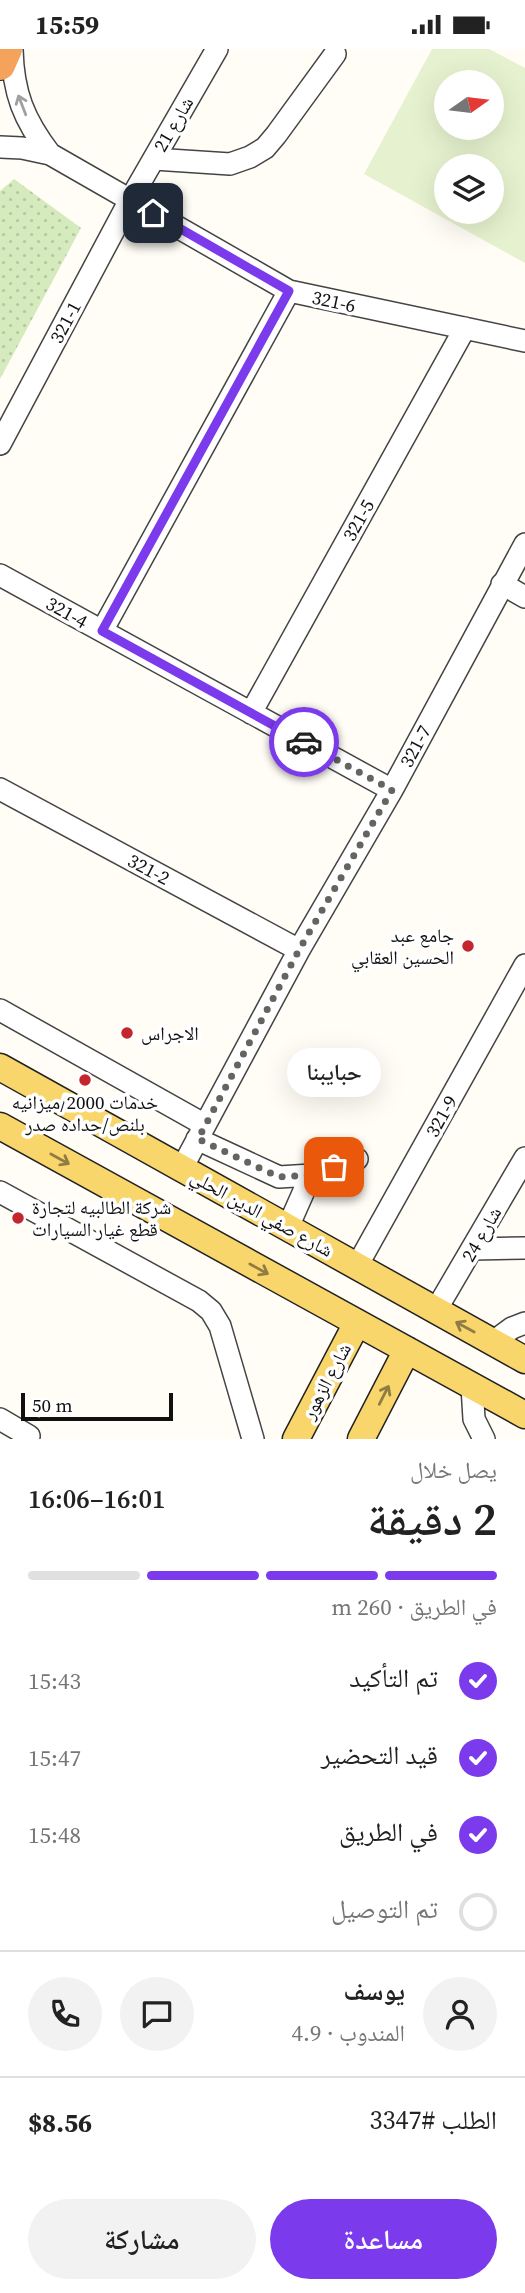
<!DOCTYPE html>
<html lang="ar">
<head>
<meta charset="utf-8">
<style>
  body { margin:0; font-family:"Source Serif 4","Noto Naskh Arabic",serif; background:#f2f2f2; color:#222; direction:rtl; height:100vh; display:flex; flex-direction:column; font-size:26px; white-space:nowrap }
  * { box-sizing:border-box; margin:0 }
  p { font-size:23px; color:#767676 }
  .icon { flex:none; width:38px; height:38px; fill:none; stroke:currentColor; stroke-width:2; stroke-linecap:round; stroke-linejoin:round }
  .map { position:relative; height:1390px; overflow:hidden; direction:ltr }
  .panel { display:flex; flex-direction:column; background:#fff; flex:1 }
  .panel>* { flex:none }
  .needle { width:46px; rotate:76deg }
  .fabs { position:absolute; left:434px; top:21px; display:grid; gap:14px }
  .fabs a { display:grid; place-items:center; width:70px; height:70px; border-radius:50%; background:#fff; box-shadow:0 7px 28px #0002; font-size:35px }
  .scale { position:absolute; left:21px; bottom:18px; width:152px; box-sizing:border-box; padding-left:7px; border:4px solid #111; border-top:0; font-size:19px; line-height:24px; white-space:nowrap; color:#111; -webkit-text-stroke:5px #fff; paint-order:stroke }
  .pin { position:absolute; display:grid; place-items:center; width:60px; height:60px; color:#fff; margin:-30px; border-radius:14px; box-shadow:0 4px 10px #0006 }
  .courier { position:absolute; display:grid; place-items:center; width:70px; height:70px; margin:-35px; border:5px solid #7c3aed; border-radius:50%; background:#fff; color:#222; box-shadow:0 2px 9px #0007 }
  .bubble { position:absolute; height:49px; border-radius:24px; background:#fff; box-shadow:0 7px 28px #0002; font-size:23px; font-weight:600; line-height:49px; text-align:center; direction:rtl }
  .headline em { font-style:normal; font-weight:600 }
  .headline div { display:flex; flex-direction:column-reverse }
  .headline { display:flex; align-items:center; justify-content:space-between; height:119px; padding:0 28px }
  h1 { font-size:46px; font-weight:600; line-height:52px }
  .bar { display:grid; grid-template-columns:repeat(4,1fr); gap:10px 7px; align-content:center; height:84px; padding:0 28px }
  .bar i { height:9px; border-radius:5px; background:#e0e0e0 }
  .bar .on { background:#7c3aed }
  .bar p { grid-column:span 4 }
  .line { display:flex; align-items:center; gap:18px; padding:0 28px; border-top:2px solid #e0e0e0 }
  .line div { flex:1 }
  .round { display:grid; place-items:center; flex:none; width:74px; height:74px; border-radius:37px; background:#f2f2f2 }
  ol { padding:0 28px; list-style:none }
  li { display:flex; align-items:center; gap:21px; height:77px }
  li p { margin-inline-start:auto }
  li .icon { padding:7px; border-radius:50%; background:#7c3aed; color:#fff; stroke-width:4 }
  li:last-child { color:#767676 }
  li i { width:38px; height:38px; border:4px solid #e0e0e0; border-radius:50% }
  .button { display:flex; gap:14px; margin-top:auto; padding:14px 28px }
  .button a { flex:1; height:80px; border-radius:42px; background:#7c3aed; color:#fff; font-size:28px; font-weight:600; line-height:80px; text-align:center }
  .button a+a { background:#f2f2f2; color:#222 }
  .status { display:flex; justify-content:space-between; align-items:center; height:49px; padding:0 35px; background:#fff; direction:ltr }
  .status svg { height:19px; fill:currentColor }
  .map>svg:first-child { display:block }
</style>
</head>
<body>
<div class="status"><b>15:59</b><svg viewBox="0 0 49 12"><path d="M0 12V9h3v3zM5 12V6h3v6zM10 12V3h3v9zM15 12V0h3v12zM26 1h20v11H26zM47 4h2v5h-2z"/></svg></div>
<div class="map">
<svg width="525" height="1390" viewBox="0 0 525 1390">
  <defs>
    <pattern id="grass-dots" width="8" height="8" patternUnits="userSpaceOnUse" patternTransform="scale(1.75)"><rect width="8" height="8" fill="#d5ebbd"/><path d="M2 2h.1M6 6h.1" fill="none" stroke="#b6c8a1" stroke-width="1.8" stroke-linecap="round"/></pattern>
  </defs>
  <rect width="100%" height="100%" fill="#fffdf5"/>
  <path fill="url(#grass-dots)" d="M14,130L81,179L0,330V142Z"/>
  <path fill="#e6f2cf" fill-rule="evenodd" d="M432,0H489L525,19V214L364,125ZM446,33H492V79H446ZM446,117H492V163H446Z"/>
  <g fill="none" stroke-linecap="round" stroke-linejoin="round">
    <g stroke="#444" stroke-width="24">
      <path id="minor" d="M12,0C13,44 24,71 50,105
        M0,98L22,99L50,105L289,242L525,292
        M154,110L230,115L250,108L265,99L276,86L335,5
        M0,395L130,151L217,0
        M0,526L392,741
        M502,535L525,548
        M102,582L289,242
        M251,664L465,279
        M0,740L299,901
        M0,961L205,1076
        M197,1090L279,1128L311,1126L357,1110
        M182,1119L299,901L392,741L525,495
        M0,1143L199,1252L211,1262L220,1277L253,1390
        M288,1178L311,1126
        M472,1200L525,1199
        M357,1217L525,916
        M436,1261L525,1109
        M493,1293L512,1279L525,1274
        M472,1337L474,1370L484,1390
        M0,1370L29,1387L27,1390"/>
    </g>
    <g stroke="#222" stroke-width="29">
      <path id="major" d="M0,1018L525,1311
        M0,1077L525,1366
        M296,1390L357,1274
        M361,1390L407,1301"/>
    </g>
    <g stroke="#222" stroke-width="32">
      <path id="highway" d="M0,16L7,0"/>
    </g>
    <use href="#minor" stroke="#fff" stroke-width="21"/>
    <use href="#major" stroke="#f9d66b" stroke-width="26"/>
    <use href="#highway" stroke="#f5a25d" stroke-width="30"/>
  </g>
  <defs><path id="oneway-shaft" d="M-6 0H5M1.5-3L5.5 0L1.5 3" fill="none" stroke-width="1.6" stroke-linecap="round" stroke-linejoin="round" transform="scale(1.75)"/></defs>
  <use stroke="#a0a0a0" href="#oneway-shaft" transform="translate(22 56) rotate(-111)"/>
  <g stroke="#917d42">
    <use href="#oneway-shaft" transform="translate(60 1110) rotate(29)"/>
    <use href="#oneway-shaft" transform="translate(259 1220) rotate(29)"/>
    <use href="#oneway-shaft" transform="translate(465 1278) rotate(-151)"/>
    <use href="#oneway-shaft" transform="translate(384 1346) rotate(-63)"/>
  </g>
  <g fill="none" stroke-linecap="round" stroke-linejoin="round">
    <path stroke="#646461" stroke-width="7" stroke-dasharray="0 12.6" d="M304,693L392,741L299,901L198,1090L279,1128L311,1126L334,1118"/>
    <path stroke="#7c3aed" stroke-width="9" d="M153,164L289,242L102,582L304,693"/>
  </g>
  <g fill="#c4262e" stroke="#fff" stroke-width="2.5">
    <circle cx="468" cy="897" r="7"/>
    <circle cx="127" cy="984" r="7"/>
    <circle cx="85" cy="1031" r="7"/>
    <circle cx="18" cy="1169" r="7"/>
  </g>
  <g text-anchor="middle" stroke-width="7" stroke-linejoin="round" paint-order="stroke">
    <g font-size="19" fill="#111" stroke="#fff">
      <text transform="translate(173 75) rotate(-60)" y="7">شارع 21</text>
      <text transform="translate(334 252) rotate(12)" y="7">321-6</text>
      <text transform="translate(65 273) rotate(-62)" y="7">321-1</text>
      <text transform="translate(358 471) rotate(-61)" y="7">321-5</text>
      <text transform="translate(67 563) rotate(29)" y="7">321-4</text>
      <text transform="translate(415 697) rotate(-62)" y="7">321-7</text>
      <text transform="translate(149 820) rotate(28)" y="7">321-2</text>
      <text transform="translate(441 1067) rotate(-61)" y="7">321-9</text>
      <text transform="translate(262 1164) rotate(29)" y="7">شارع صفي الدين الحلي</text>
      <text transform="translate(481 1185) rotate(-60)" y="7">شارع 24</text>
      <text transform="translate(326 1332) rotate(-62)" y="7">شارع الزهور</text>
    </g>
    <g font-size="19" fill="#111" stroke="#fff" text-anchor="start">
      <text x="454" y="893" text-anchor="end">جامع عبد<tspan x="454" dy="22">الحسين العقابي</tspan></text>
      <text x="141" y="991">الاجراس</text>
      <text x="85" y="1060" text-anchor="middle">خدمات 2000/ميزانيه<tspan x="85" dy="22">بلنص/حداده صدر</tspan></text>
      <text x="32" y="1165">شركة الطالبيه لتجارة<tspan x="32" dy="22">قطع غيار السيارات</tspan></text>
    </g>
  </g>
</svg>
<div class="fabs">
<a><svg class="needle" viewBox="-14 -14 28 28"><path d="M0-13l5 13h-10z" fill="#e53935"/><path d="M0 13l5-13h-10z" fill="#767676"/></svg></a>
<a><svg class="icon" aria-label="layers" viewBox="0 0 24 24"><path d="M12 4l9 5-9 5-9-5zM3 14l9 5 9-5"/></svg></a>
</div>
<div class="scale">50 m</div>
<div class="pin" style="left:334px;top:1118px;background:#ea580c"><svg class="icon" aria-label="bag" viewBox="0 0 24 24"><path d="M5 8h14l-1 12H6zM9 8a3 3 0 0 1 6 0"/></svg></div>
<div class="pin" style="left:153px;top:164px;background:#1f2937"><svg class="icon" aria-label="home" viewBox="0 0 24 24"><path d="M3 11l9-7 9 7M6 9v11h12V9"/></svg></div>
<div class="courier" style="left:304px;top:693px"><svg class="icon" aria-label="car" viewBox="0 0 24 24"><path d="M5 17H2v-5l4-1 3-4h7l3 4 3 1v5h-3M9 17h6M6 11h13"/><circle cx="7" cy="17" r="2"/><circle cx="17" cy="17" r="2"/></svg></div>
<div class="bubble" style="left:287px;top:999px;width:94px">حبايبنا</div>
</div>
<section class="panel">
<div class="headline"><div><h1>2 دقيقة</h1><p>يصل خلال</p></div><em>16:01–16:06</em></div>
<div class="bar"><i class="on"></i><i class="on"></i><i class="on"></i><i></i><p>في الطريق · 260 m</p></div>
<ol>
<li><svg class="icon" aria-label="check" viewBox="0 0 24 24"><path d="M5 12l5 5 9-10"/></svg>تم التأكيد<p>15:43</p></li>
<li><svg class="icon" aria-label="check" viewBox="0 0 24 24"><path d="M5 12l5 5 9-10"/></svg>قيد التحضير<p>15:47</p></li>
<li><svg class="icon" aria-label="check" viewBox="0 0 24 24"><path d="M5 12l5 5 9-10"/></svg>في الطريق<p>15:48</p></li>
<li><i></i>تم التوصيل</li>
</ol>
<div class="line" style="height:126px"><a class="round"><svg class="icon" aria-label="person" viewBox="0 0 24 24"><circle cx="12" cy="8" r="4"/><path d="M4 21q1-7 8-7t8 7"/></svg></a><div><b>يوسف</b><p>المندوب · 4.9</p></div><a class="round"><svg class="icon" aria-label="chat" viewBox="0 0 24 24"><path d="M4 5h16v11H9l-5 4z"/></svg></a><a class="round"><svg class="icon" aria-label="phone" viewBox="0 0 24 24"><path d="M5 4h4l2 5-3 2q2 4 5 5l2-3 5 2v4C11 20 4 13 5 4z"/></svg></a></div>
<div class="line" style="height:91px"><div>الطلب #3347</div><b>$8.56</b></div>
<div class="button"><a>مساعدة</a><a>مشاركة</a></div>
</section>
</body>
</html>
